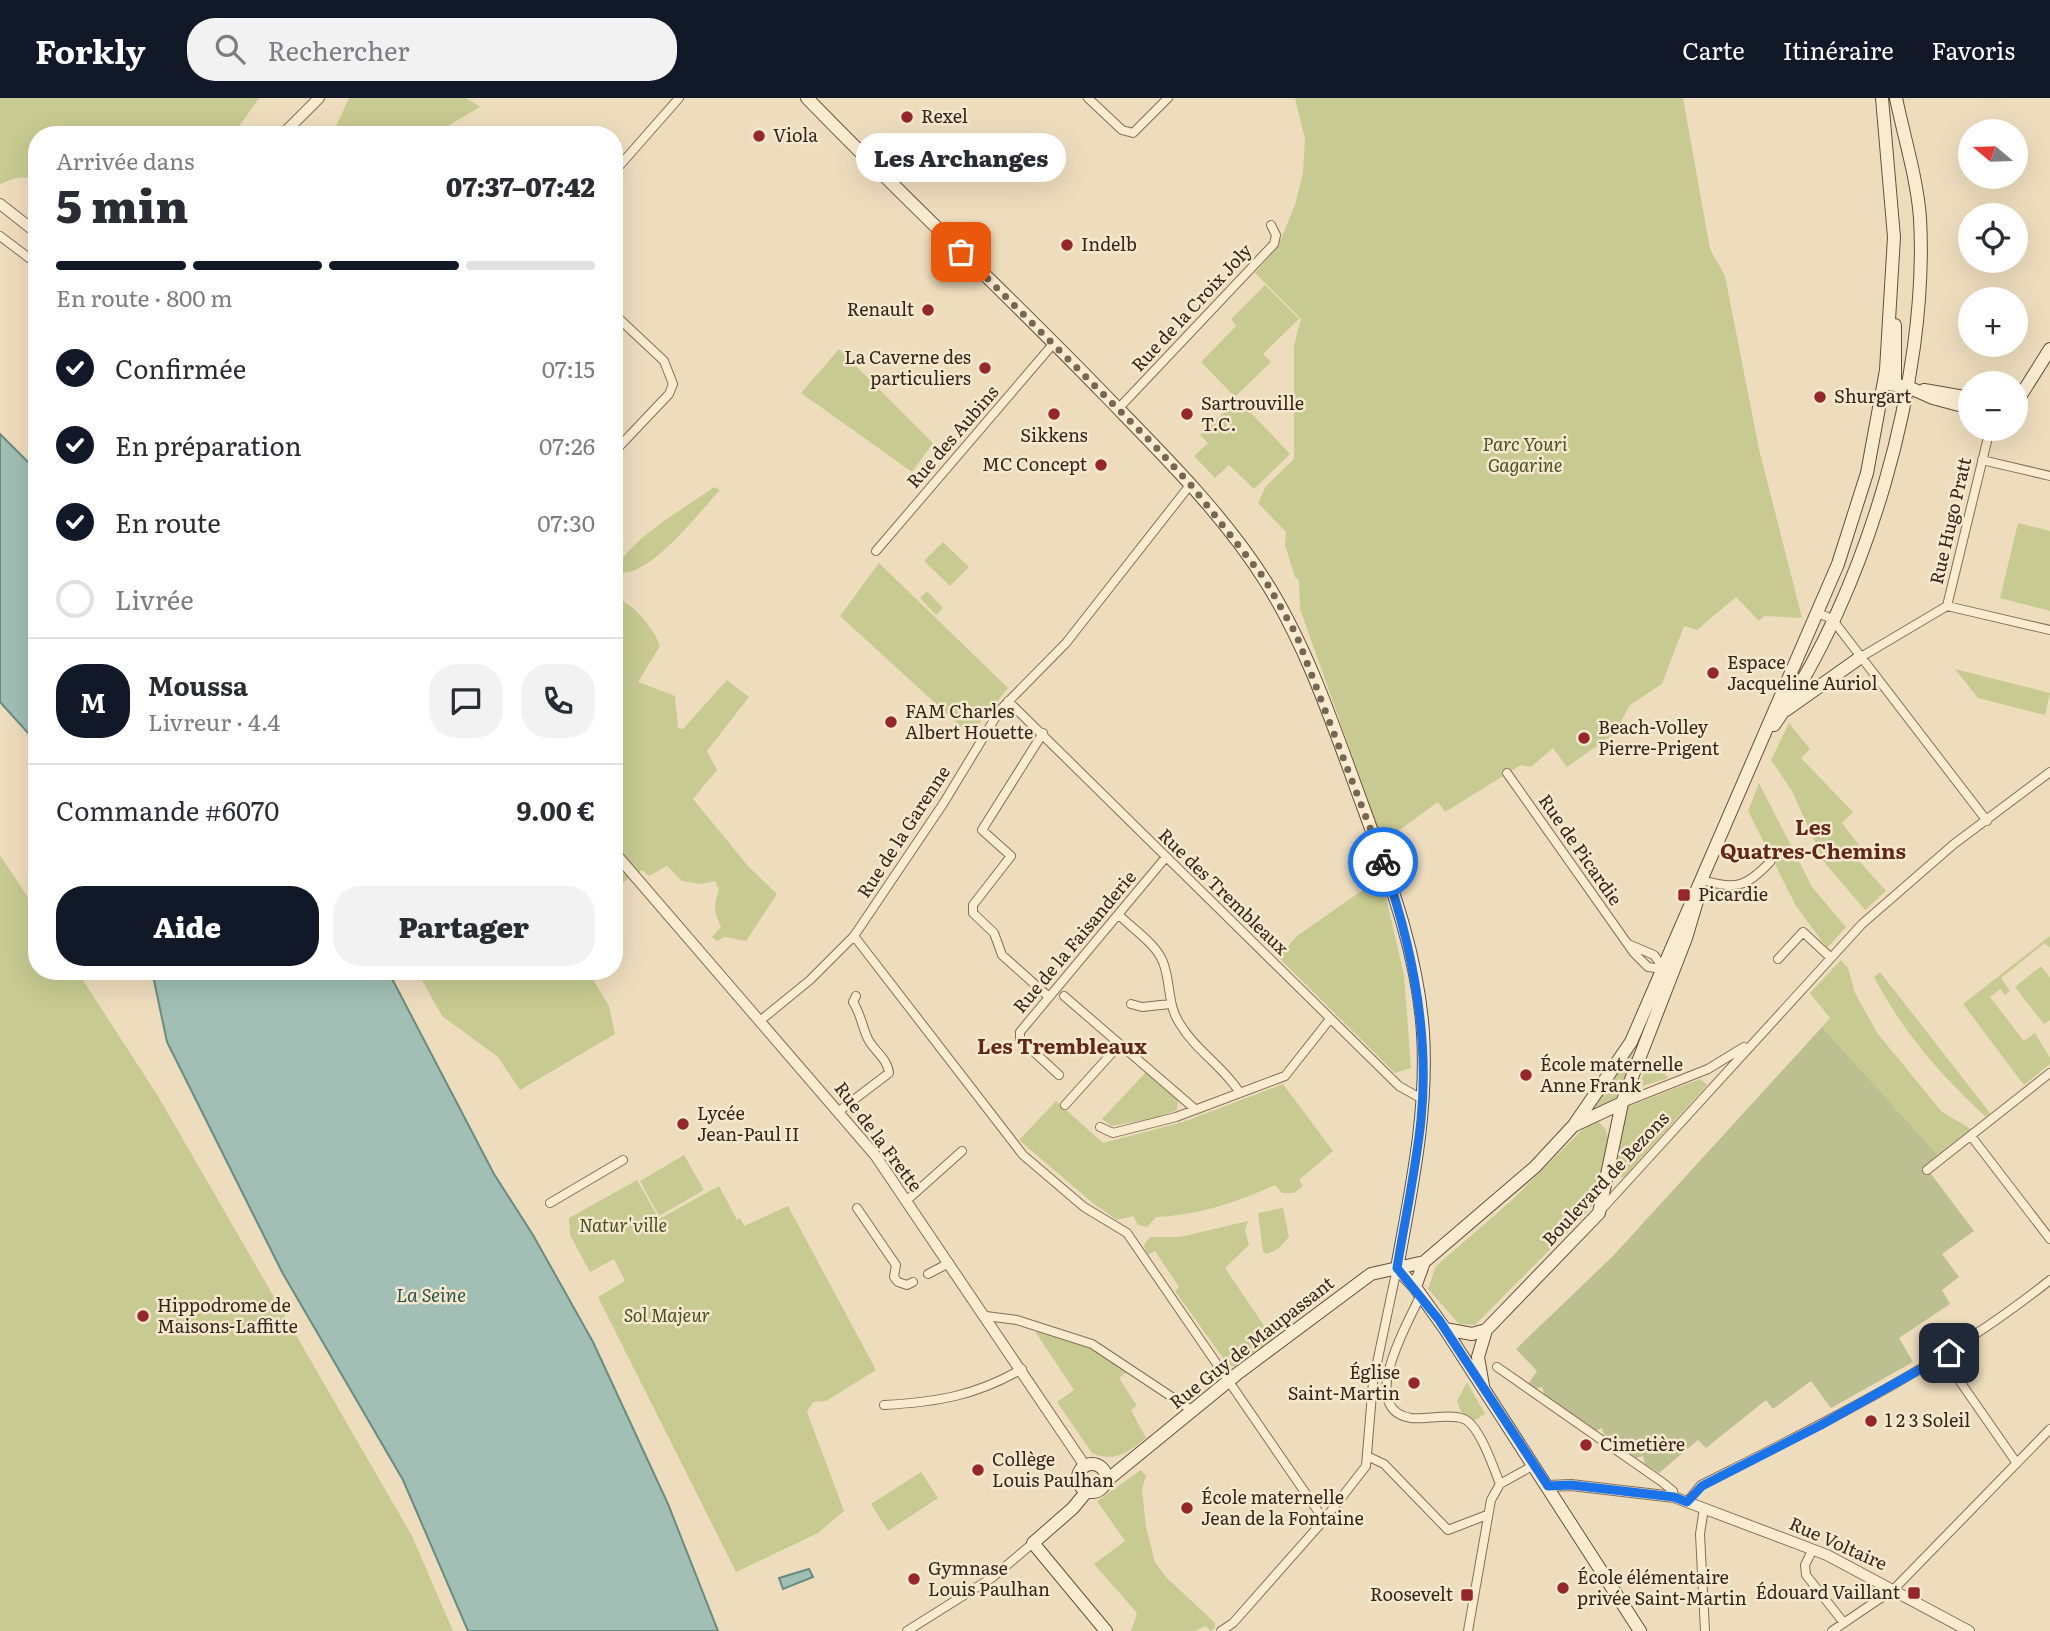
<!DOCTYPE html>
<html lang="fr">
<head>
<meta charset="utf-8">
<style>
  body { margin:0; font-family:Literata,serif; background:#f2f2f3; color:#2b2b33; height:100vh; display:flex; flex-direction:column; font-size:26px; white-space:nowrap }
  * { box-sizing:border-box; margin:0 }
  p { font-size:23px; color:#7c7c81 }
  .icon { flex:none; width:38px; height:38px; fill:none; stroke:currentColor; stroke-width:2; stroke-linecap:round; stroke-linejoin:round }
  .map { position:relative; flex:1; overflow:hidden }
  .panel { position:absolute; left:28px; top:28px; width:595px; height:854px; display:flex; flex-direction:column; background:#fff; border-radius:28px; box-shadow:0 7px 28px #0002 }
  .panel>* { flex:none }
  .needle { width:46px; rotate:289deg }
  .fabs { position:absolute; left:1958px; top:21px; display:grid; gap:14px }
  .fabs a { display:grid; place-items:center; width:70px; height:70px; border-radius:50%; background:#fff; box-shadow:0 7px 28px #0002; font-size:35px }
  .pin { position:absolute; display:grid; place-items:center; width:60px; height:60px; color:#fff; margin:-30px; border-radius:14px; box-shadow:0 4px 10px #0006 }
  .courier { position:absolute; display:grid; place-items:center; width:70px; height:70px; margin:-35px; border:5px solid #1a73e8; border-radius:50%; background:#fff; color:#222; box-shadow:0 2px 9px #0007 }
  .bubble { position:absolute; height:49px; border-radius:24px; background:#fff; box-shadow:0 7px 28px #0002; font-size:23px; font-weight:800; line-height:49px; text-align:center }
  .headline em { font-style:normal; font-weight:800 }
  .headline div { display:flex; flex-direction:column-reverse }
  .headline { display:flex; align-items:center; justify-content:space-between; height:119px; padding:0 28px }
  h1 { font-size:46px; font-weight:800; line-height:52px }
  .bar { display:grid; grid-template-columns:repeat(4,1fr); gap:10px 7px; align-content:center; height:84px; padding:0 28px }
  .bar i { height:9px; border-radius:5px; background:#e1e1e2 }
  .bar .active { background:#111827 }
  .bar p { grid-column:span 4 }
  .line { display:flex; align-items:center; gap:18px; padding:0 28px; border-top:2px solid #e1e1e2 }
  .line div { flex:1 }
  .round { display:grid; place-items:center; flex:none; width:74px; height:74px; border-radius:28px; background:#f2f2f3 }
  ol { padding:0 28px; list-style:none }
  li { display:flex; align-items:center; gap:21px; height:77px }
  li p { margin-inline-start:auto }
  li .icon { padding:7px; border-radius:50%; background:#111827; color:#fff; stroke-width:4 }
  li:last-child { color:#7c7c81 }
  li i { width:38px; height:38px; border:4px solid #e1e1e2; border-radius:50% }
  .action { display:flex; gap:14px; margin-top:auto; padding:14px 28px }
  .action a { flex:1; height:80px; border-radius:28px; background:#111827; color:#fff; font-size:28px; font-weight:800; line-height:80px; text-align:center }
  .action a+a { background:#f2f2f3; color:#2b2b33 }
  header { display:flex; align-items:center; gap:42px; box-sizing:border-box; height:98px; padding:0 35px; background:#111827; color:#fff }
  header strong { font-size:33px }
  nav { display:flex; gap:38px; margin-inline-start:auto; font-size:24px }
  .search { width:490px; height:63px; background:#f2f2f3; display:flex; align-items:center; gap:18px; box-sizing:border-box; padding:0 24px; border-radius:28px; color:#7c7c81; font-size:26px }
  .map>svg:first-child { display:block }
</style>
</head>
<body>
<header>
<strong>Forkly</strong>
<div class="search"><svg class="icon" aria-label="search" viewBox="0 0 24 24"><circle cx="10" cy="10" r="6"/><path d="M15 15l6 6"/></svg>Rechercher</div>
<nav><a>Carte</a><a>Itinéraire</a><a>Favoris</a></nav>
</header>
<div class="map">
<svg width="2050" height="1533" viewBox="0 0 2050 1533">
  <rect width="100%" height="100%" fill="#eeddbd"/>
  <path fill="#c7cb91" d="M0,0H259L233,37H37V85C25,74 13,81 0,86Z
    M349,0H466L480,9L446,29L445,37H332Z
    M1295,0H1683L1710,151L1725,178L1759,351L1802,520L1764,518L1759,523L1736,499L1697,532L1684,528L1662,586L1630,607L1614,636L1567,669L1553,650L1531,669L1521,667L1445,714L1438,704L1383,744L1300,511L1299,482L1295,479L1285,447L1286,434L1258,405L1266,388L1294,361V247L1301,221L1255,175L1277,150L1295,107L1303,75L1305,41Z
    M1265,187L1299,221L1263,256L1271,264L1235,299L1201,264L1236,228L1231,221Z
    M839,251L933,345L912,374L801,295Z
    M1238,301L1290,356L1254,391L1229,367L1215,380L1194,358L1208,345L1200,337Z
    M714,389L720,392C702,411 650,479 622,474L619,469C625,444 691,406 714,389Z
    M2018,425L2050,433V513L2000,500Z
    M943,444L969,469L950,488L924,463Z
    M879,465L1008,590L970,637L840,518Z
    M927,493L943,510L936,517L920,500Z
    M614,501C632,502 655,532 660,548L638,584L675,598L678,630L683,631L727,582L749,599L707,653L717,672L693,701L748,768L777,796L746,843L725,839L717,843L712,839L721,829C714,814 713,807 719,792L715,783L701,786L682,783L667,768L649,778L642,772L614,790V754L620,749L614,742Z
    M1955,571L2050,595L2045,617L1978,600Z
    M1789,625L1810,651L1801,660L1853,714L1842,725L1860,748L1853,756L1886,793L1865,812L1824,764L1792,693L1771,662Z
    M1759,685L1812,789L1846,829L1827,850L1796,808L1748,713Z
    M0,757L37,813V873H77L158,998L412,1438L453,1533H0Z
    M1377,782L1383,786L1404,877L1411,970L1395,975L1278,859L1297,838Z
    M2050,838V850L2045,845L2001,880L2010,893L2005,897L2000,891L1990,899L2024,943L2035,935L2050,960V966L2024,987L1963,906Z
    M1841,862L1848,870L1855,895L1878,936L1942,1014L1971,1031L1938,1057L1822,929L1830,920L1810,895Z
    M2041,868L2050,880V922L2044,926L2015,889Z
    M417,873H588L609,908L615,936L520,992L498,959L442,918Z
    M1880,874L1990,1015L1986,1019C1938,974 1905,937 1874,879Z
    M1638,941L1616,1004L1593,1012L1592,1011Z
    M1649,961L1655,963L1668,980L1643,988L1640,985Z
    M1147,973L1178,1000L1177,1012L1155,1020L1112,1028L1102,1021Z
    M1700,981L1707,987L1623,1080L1615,1075L1627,1009Z
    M1283,986L1333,1053L1299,1082L1303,1088L1294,1095H1282L1275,1087C1235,1105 1200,1117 1156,1119L1147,1129L1138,1127L1133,1118L1117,1122L1094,1106L1019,1042L1056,1003L1103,1045L1183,1024Z
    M1597,1023C1603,1027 1608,1033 1608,1041C1608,1062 1600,1093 1590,1111L1475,1227L1459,1226L1428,1191L1436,1168L1511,1103L1588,1026Z
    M684,1057L704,1092L659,1118L640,1083Z
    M637,1082L659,1121L719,1088L737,1122L740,1120L744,1128L788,1108L876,1272L826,1303L813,1304L807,1314L844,1413L818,1435L736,1474L598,1199L625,1183L614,1161L590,1174L570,1137L569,1120Z
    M1283,1110L1289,1139L1278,1151L1267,1156L1263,1154L1258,1115Z
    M1248,1123L1245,1133L1249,1147L1225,1170L1273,1241L1234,1269L1228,1267L1175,1193L1179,1189L1155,1153L1147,1157L1144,1147L1150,1139H1180Z
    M1038,1232L1089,1249L1128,1273L1119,1280L1137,1308L1131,1312L1146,1340C1129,1354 1115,1365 1092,1355L1057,1304L1074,1292L1036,1235Z
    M1467,1284L1485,1316L1472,1324L1461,1314L1457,1303Z
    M1141,1372L1146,1378L1142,1391L1146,1429L1155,1464L1166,1479L1215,1525V1530L1210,1533L1206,1528L1195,1533H1131L1137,1515L1094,1466L1125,1443L1097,1403Z
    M921,1374L938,1400L888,1433L871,1406Z"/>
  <path fill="#bcc091" d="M1822,929L1938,1057L1925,1068L1974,1133L1942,1156L1959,1179L1942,1192L1950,1206L1899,1240L1913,1264L1831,1310L1811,1283L1773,1311L1766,1302L1706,1350L1698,1342L1659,1375L1645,1366L1643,1358L1636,1360L1605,1339L1602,1330L1595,1333L1545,1298L1542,1289L1535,1291L1528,1286L1537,1273L1516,1251L1613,1158Z"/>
  <path fill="#a1bfb5" stroke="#698c82" stroke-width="2" d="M0,336L37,373V645L0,604Z
    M152,873H388L494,1076L533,1137L593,1244L668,1406L718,1533H468L403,1382L282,1174L167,944Z
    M809,1471L813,1479L783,1491L779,1480Z"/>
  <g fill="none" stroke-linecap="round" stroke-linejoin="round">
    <g stroke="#856e56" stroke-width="10">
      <path id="minor" d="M1088,0L1122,32L1133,35L1168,0
        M614,74L679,0
        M0,138L37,166
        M614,216L664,263L673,286L669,296L614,354
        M1118,311L1274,146L1276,137L1271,127
        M1982,362L2050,378
        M876,453L1054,245
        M1947,508L2050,532
        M1818,515L1832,521L1987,723
        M1861,559L1947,508L1990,331
        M1008,603L1399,988L1422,1001
        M1043,635L982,732L1011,758L973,807V815L994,835L1002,857L1049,899
        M1507,675L1634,855L1648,869L1663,871
        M1702,782C1736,792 1746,789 1770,764
        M1119,817C1133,831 1156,846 1163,864C1171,884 1167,907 1180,926C1196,953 1223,968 1240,995
        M854,838L1023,1057L1084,1109L1127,1135L1324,1422
        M1628,846L1654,857L1664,871
        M1778,861L1803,834L1831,860
        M1064,898L1195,1011
        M1131,906L1142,909L1170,906
        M761,922L810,882L854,838L943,706L1000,612L1066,545L1190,387
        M1059,977L1020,941V934L1166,759
        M1622,1005L1708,971L1744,949
        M1065,1007L1120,946
        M839,1013L889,975C888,961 874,953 868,941C862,929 861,916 853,904L856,898
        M1100,1029L1113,1035L1176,1019L1285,978L1330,921
        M1971,1038L2050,1141
        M1927,1072L2050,975
        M906,1103L962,1053
        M550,1105L623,1062
        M857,1110L896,1167L894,1179L898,1184L907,1187L913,1184
        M1601,1112L1862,826L1954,746L2050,674
        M928,1176L949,1165
        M1421,1196C1409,1224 1356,1311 1411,1320C1426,1322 1449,1315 1464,1321C1480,1328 1494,1371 1500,1386
        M986,1218L1017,1222L1092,1246L1193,1313
        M1943,1259L2016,1364
        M1497,1269L1662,1384L1673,1393L1674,1399
        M884,1307C937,1304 975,1298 1022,1271
        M1367,1358L1384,1366L1448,1432L1487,1417
        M1687,1404L1701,1387C1822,1326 1944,1267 2050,1182
        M1704,1410L1700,1436L1705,1533
        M1813,1451L1805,1467L1806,1477L1844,1525
        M907,1533L993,1479L1033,1445
        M1221,1533L1233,1525L1324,1422L1366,1368L1373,1284L1397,1170
        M1468,1533L1491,1402L1500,1386L1534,1367
        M1832,1533L1894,1491L2050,1331"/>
    </g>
    <g stroke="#856e56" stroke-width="12">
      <path id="tertiary" d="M282,37L319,0
        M0,106L37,135
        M614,754L875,1057L1085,1368
        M1548,1388L1571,1387L1674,1399L1687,1404L1827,1457L1969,1533"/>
    </g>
    <g stroke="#674f3a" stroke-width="14">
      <path id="secondary" d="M807,0C904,100 1006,195 1103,295C1160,354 1222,414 1266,484C1310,554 1336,636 1365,714C1391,786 1418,858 1423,935C1428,1015 1411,1092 1397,1170
        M1884,285L1908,289L1933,300L1970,310
        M1895,286V227
        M1924,292L1970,300
        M2016,305L2050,251
        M1786,612L1861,559
        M1774,627C1866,496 1929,281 1920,120C1917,80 1904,39 1896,0
        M1575,1027L1622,1005
        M1397,1170L1415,1189L1445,1231L1640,1533
        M1415,1189L1424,1164L1535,1069L1574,1027L1631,944L1838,466L1867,375L1886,272L1894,139L1882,0
        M1445,1231L1472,1236L1486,1232
        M1483,1288L1478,1259L1486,1232L1599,1115L1622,1005L1686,840L1700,793
        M1078 1380a14 14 0 1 1 28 0a14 14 0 1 1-28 0Z
        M1106,1383L1237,1276L1371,1176L1424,1164
        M1087,1393L1073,1410L1033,1445L1106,1533"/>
    </g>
    <use href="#minor" stroke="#f9ebd0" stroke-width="8"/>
    <use href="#tertiary" stroke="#f9ebd0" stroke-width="10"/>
    <use href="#secondary" stroke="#f9ebd0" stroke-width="12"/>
  </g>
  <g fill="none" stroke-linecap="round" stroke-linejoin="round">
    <path stroke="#766654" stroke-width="7" stroke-dasharray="0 12.6" d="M961,154L1152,345L1191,387L1264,480L1296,536L1383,764"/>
    <path stroke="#1a73e8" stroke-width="9" d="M1383,764C1412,847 1430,934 1421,1022C1416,1071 1405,1121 1397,1170L1439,1222L1548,1388L1571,1387L1674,1399L1687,1404L1702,1388L1821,1327L1949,1255"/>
  </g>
  <g fill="#95262b" stroke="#f5e8cd" stroke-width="2.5">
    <circle cx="907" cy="19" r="7"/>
    <circle cx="759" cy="38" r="7"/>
    <circle cx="1067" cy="147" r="7"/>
    <circle cx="928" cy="212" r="7"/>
    <circle cx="985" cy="270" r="7"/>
    <circle cx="1820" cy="299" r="7"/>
    <circle cx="1054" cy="316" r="7"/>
    <circle cx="1187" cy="316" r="7"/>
    <circle cx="1101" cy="367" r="7"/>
    <circle cx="1713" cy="575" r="7"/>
    <circle cx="891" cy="624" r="7"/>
    <circle cx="1584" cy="640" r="7"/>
    <rect x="1677" y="790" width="14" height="14" rx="3.5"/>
    <circle cx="1526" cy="977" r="7"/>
    <circle cx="683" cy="1026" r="7"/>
    <circle cx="143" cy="1218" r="7"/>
    <circle cx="1414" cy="1285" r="7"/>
    <circle cx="1871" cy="1323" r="7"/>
    <circle cx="1586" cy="1347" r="7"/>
    <circle cx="978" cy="1372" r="7"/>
    <circle cx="1187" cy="1410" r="7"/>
    <circle cx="914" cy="1481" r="7"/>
    <circle cx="1563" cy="1490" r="7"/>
    <rect x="1907" y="1488" width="14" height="14" rx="3.5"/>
    <rect x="1460" y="1490" width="14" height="14" rx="3.5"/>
  </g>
  <g text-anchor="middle" stroke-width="5" stroke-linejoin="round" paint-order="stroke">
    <g font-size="18" fill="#35261b" stroke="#f5e8cd" text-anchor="start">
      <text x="921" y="25">Rexel</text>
      <text x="773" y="44">Viola</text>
      <text x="1081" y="153">Indelb</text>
      <text x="914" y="218" text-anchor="end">Renault</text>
      <text x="971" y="266" text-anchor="end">La Caverne des<tspan x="971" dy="21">particuliers</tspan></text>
      <text x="1834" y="305">Shurgart</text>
      <text x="1201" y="312">Sartrouville<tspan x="1201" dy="21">T.C.</tspan></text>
      <text x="1054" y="344" text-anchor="middle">Sikkens</text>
      <text x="1087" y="373" text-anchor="end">MC Concept</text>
      <text x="1727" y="571">Espace<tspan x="1727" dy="21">Jacqueline Auriol</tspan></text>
      <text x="905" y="620">FAM Charles<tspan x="905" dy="21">Albert Houette</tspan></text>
      <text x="1598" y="636">Beach-Volley<tspan x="1598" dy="21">Pierre-Prigent</tspan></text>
      <text x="1698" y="803">Picardie</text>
      <text x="1540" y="973">École maternelle<tspan x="1540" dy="21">Anne Frank</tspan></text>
      <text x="697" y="1022">Lycée<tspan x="697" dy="21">Jean-Paul II</tspan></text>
      <text x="157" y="1214">Hippodrome de<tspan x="157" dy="21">Maisons-Laffitte</tspan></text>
      <text x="1400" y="1281" text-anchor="end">Église<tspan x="1400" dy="21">Saint-Martin</tspan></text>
      <text x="1885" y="1329">1 2 3 Soleil</text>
      <text x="1600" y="1353">Cimetière</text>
      <text x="992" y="1368">Collège<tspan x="992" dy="21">Louis Paulhan</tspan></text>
      <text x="1201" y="1406">École maternelle<tspan x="1201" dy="21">Jean de la Fontaine</tspan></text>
      <text x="928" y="1477">Gymnase<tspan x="928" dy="21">Louis Paulhan</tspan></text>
      <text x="1577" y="1486">École élémentaire<tspan x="1577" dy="21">privée Saint-Martin</tspan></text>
      <text x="1900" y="1501" text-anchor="end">Édouard Vaillant</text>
      <text x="1453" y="1503" text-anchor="end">Roosevelt</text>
    </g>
    <g font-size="18" fill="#35261b" stroke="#f5e8cd">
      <text transform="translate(1192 210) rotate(-47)" y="6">Rue de la Croix Joly</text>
      <text transform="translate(953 339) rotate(-49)" y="6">Rue des Aubins</text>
      <text transform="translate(1951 423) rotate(-77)" y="6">Rue Hugo Pratt</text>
      <text transform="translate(904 734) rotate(-57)" y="6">Rue de la Garenne</text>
      <text transform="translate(1580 752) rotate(55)" y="6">Rue de Picardie</text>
      <text transform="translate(1223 794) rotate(44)" y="6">Rue des Trembleaux</text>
      <text transform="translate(1075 844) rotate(-50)" y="6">Rue de la Faisanderie</text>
      <text transform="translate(878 1039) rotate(53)" y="6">Rue de la Frette</text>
      <text transform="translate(1606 1081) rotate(-47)" y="6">Boulevard de Bezons</text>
      <text transform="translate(1252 1245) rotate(-38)" y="6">Rue Guy de Maupassant</text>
      <text transform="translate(1838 1446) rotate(24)" y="6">Rue Voltaire</text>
    </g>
    <g font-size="18" font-style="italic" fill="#475122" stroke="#f5e8cd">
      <text x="1525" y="353">Parc Youri<tspan x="1525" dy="21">Gagarine</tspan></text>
      <text x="623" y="1134">Natur'ville</text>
      <text x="667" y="1224">Sol Majeur</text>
    </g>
    <g font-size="19" font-style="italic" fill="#2a5550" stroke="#f5e8cd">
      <text x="431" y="1204">La Seine</text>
    </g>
    <g font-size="21" font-weight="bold" fill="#61261a" stroke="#f5e8cd">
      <text x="1813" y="737">Les<tspan x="1813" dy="24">Quatres-Chemins</tspan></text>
      <text x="1062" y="956">Les Trembleaux</text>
    </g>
  </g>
</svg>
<div class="fabs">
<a><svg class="needle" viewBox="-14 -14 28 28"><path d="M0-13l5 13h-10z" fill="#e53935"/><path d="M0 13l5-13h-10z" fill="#7c7c81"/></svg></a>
<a><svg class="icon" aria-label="locate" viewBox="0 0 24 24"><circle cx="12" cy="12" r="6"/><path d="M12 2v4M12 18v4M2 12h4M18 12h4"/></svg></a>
<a>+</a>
<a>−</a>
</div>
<div class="pin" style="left:961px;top:154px;background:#ea580c"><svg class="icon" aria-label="bag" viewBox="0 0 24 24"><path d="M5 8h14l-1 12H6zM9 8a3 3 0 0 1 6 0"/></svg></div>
<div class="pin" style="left:1949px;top:1255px;background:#1f2937"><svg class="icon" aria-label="home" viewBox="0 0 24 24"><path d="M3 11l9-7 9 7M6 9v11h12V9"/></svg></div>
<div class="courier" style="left:1383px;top:764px"><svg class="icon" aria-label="bike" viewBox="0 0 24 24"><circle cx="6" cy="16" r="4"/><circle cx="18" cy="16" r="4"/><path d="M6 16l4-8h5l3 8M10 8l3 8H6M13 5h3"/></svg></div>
<div class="bubble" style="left:856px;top:35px;width:210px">Les Archanges</div>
<section class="panel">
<div class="headline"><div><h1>5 min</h1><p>Arrivée dans</p></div><em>07:37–07:42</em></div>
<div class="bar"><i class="active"></i><i class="active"></i><i class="active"></i><i></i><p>En route · 800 m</p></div>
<ol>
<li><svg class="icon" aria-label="check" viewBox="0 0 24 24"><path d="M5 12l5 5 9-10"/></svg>Confirmée<p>07:15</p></li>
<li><svg class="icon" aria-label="check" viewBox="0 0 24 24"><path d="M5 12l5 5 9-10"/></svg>En préparation<p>07:26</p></li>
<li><svg class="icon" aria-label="check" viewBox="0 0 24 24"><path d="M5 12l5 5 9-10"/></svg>En route<p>07:30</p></li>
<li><i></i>Livrée</li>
</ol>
<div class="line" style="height:126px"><b class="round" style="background:#111827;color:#fff">M</b><div><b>Moussa</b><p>Livreur · 4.4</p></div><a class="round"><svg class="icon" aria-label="chat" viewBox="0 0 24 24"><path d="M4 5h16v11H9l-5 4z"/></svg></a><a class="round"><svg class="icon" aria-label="phone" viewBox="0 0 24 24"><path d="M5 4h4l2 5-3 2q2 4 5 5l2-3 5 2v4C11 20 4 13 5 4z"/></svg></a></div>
<div class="line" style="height:91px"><div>Commande #6070</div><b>9.00 €</b></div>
<div class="action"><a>Aide</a><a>Partager</a></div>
</section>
</div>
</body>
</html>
